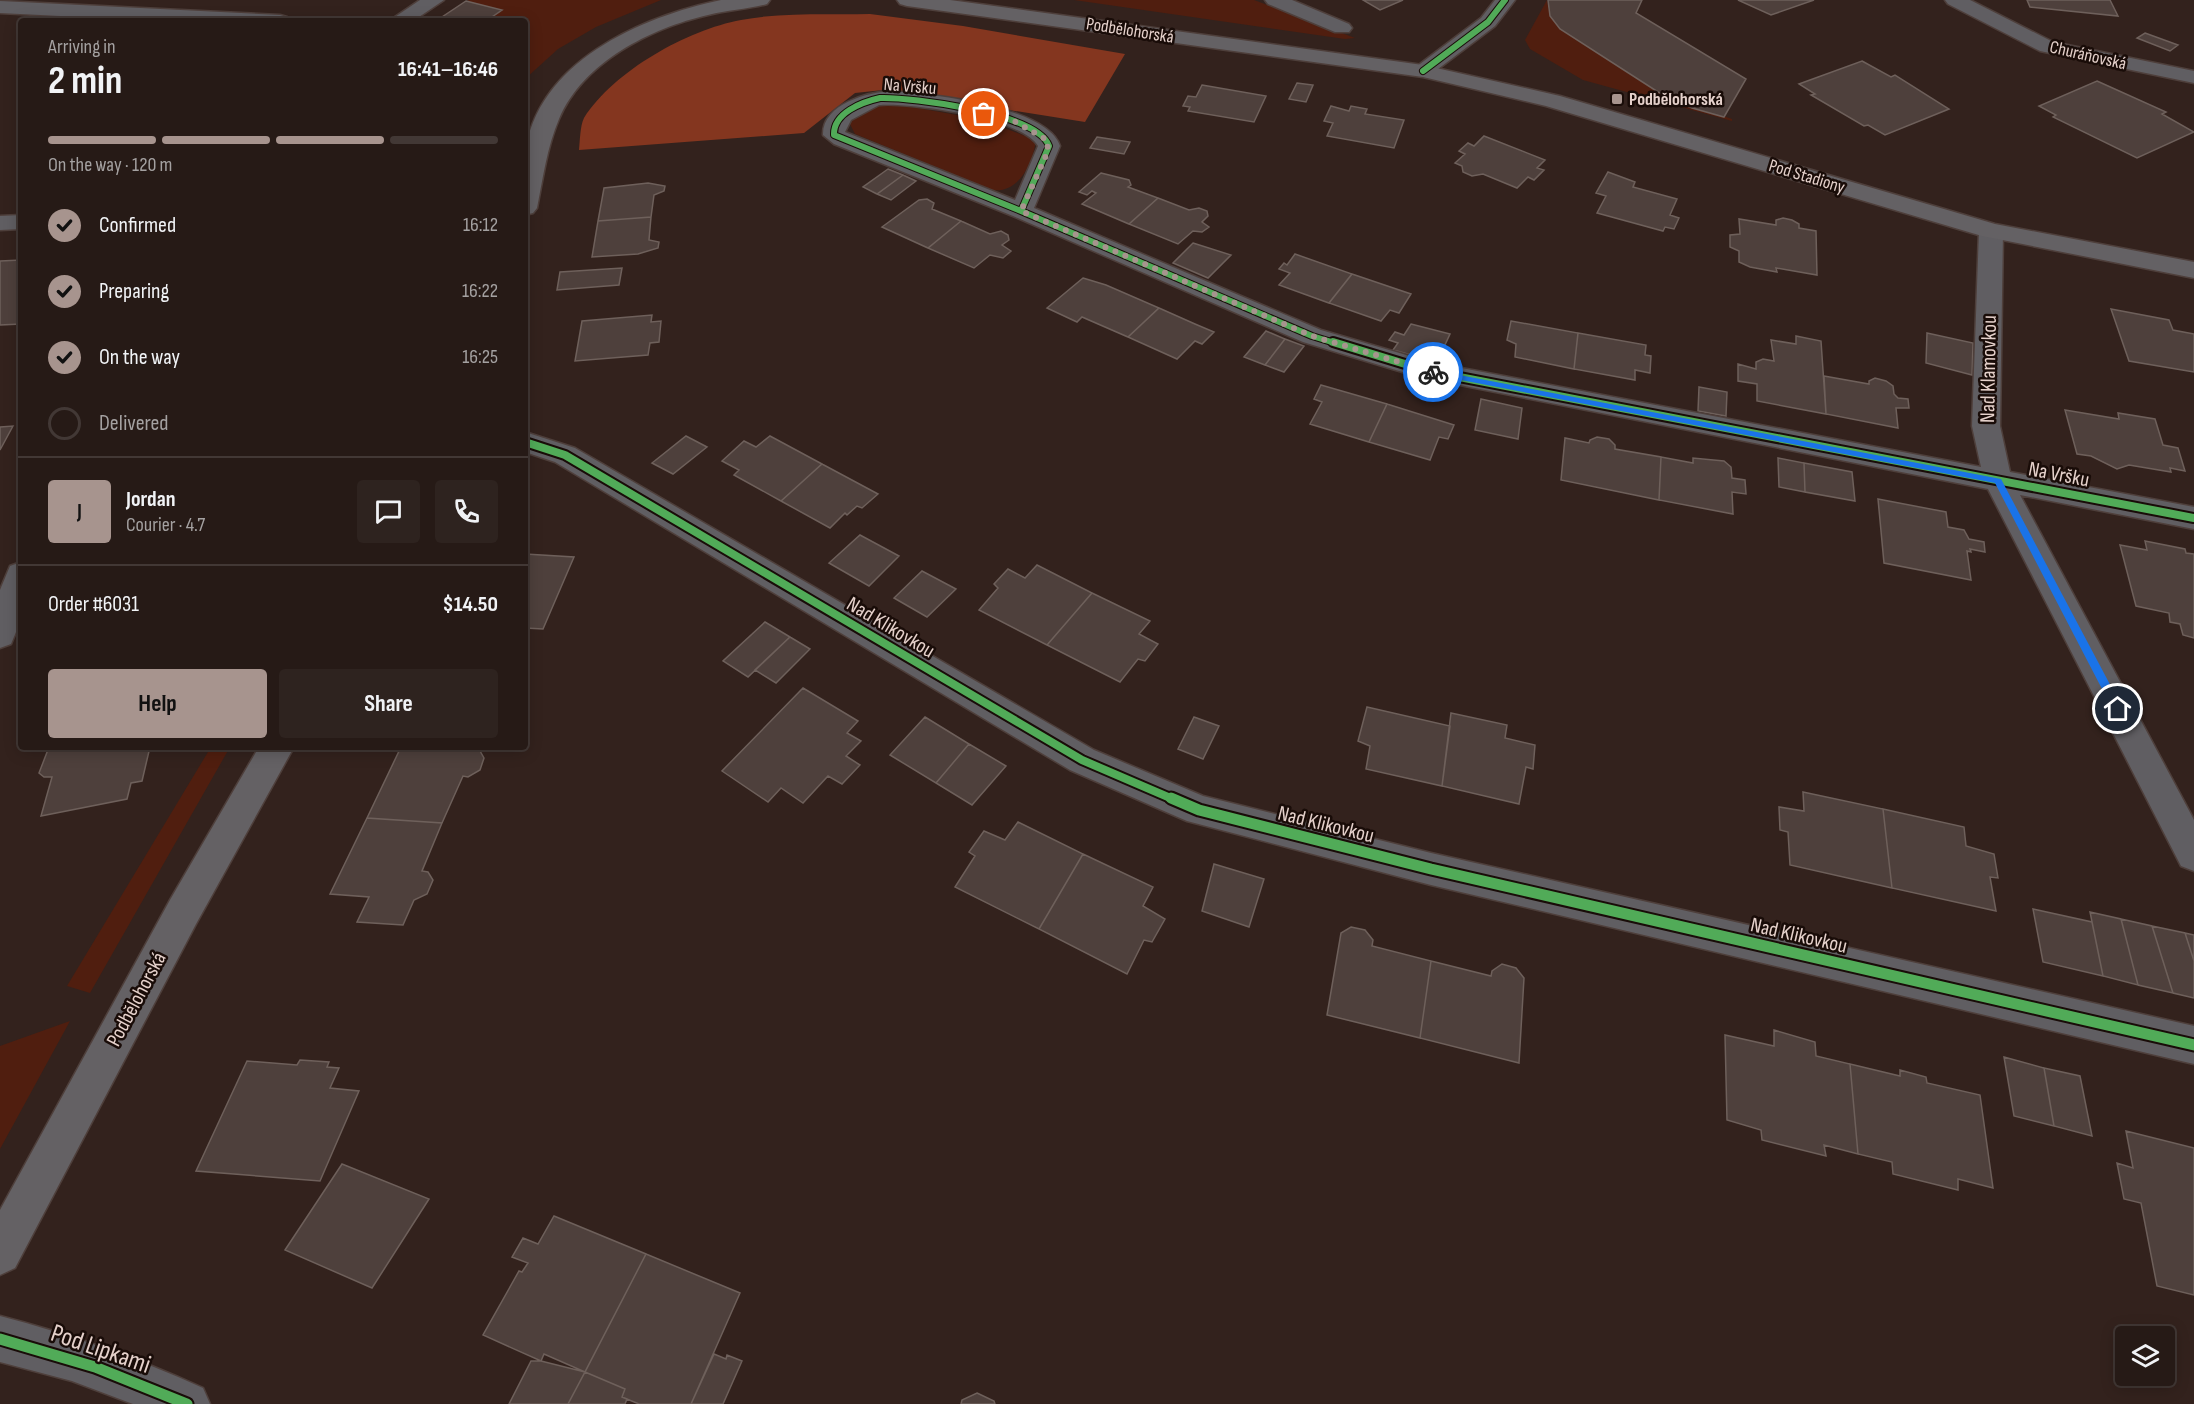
<!DOCTYPE html>
<html lang="en">
<head>
<meta charset="utf-8">
<style>
  body { margin:0; font-family:"Sofia Sans Condensed",sans-serif; background:#2e231f; color:#f1f3f6; height:100vh; display:flex; flex-direction:column; font-size:22px; white-space:nowrap }
  * { box-sizing:border-box; margin:0 }
  p { font-size:20px; color:#a4a1a1 }
  .icon { flex:none; width:33px; height:33px; fill:none; stroke:currentColor; stroke-width:2; stroke-linecap:round; stroke-linejoin:round }
  .map { position:relative; flex:1; overflow:hidden }
  .drawer { position:absolute; left:18px; top:18px; width:510px; height:732px; display:flex; flex-direction:column; background:#261a16; border-radius:6px; box-shadow:0 3px 15px #0003,0 0 0 2px #423835 }
  .drawer>* { flex:none }
  .tools { position:absolute; left:2115px; top:1326px; display:grid; gap:12px }
  .tools a { display:grid; place-items:center; width:60px; height:60px; border-radius:6px; background:#261a16; box-shadow:0 3px 15px #0003,0 0 0 2px #423835; font-size:30px }
  .pin { position:absolute; display:grid; place-items:center; width:51px; height:51px; color:#fff; margin:-26px; border:3px solid #fff; border-radius:50%; box-shadow:0 2px 6px #0007 }
  .courier { position:absolute; display:grid; place-items:center; width:60px; height:60px; margin:-30px; border:4px solid #1a73e8; border-radius:50%; background:#fff; color:#222; box-shadow:0 2px 8px #0007 }
  .summary em { font-style:normal; font-weight:700 }
  .summary div { display:flex; flex-direction:column-reverse }
  .summary { display:flex; align-items:center; justify-content:space-between; height:102px; padding:0 30px }
  h1 { font-size:39px; font-weight:700; line-height:45px }
  .bar { display:grid; grid-template-columns:repeat(4,1fr); gap:9px 6px; align-content:center; height:72px; padding:0 30px }
  .bar i { height:8px; border-radius:4px; background:#423835 }
  .bar .on { background:#a7948e }
  .bar p { grid-column:span 4 }
  .line { display:flex; align-items:center; gap:15px; padding:0 30px; border-top:2px solid #423835 }
  .line div { flex:1 }
  .round { display:grid; place-items:center; flex:none; width:63px; height:63px; border-radius:6px; background:#2e231f }
  ol { padding:0 30px; list-style:none }
  li { display:flex; align-items:center; gap:18px; height:66px }
  li p { margin-inline-start:auto }
  li .icon { padding:6px; border-radius:50%; background:#a7948e; color:#111; stroke-width:4 }
  li:last-child { color:#a4a1a1 }
  li i { width:33px; height:33px; border:3px solid #423835; border-radius:50% }
  .action { display:flex; gap:12px; margin-top:auto; padding:12px 30px }
  .action a { flex:1; height:69px; border-radius:6px; background:#a7948e; color:#111; font-size:24px; font-weight:700; line-height:69px; text-align:center }
  .action a+a { background:#2e231f; color:#f1f3f6 }
  .map>svg:first-child { display:block }
</style>
</head>
<body>
<div class="map">
<svg width="2194" height="1404" viewBox="0 0 2194 1404">
  <rect width="100%" height="100%" fill="#33221d"/>
  <path fill="#501e0f" d="M469,0H661L596,27L558,49L525,79V21H434Z
    M1074,0H1254L1355,38L1345,39Z
    M1547,0L1550,16L1566,33L1669,97L1732,119V121L1583,80L1530,49L1525,40Z
    M889,103L980,119L1036,140C1033,163 1019,194 992,190L855,134L849,122L856,112Z
    M211,747H230L90,993L67,986Z
    M70,1021L0,1149V1046Z"/>
  <path fill="#84361f" d="M870,14L963,26L1125,54L1085,122L883,90L855,93L804,133L579,150C580,141 580,126 584,118C614,71 687,30 741,20C783,12 827,15 870,14Z"/>
  <path fill="#4e403c" stroke="#6e605b" stroke-width="1.5" d="M1363,0H1403L1380,10Z
    M1548,0H1642L1636,13L1746,79L1724,117L1692,108L1658,92L1560,29L1550,16Z
    M1738,0H1814L1771,15Z
    M2027,0H2110L2118,16L2030,7Z
    M466,1L502,10L486,21H436Z
    M2145,33L2178,45L2170,51L2137,38Z
    M1862,61L1891,77L1895,75L1949,109L1885,135L1868,125L1864,126L1811,95L1815,94L1799,84Z
    M2097,81L2166,112L2162,114L2194,132L2137,158L2053,117L2056,115L2039,106Z
    M1297,83L1313,85L1306,102L1289,99Z
    M1202,85L1266,96L1254,122L1188,111L1190,107L1183,106L1188,96L1196,97Z
    M1331,106L1349,111L1351,106L1367,109L1365,114L1404,120L1394,148L1327,136L1333,123L1324,121Z
    M1484,136L1545,160L1537,168L1544,170L1534,180L1528,177L1517,188L1483,174L1472,176L1463,172L1462,166L1455,163L1465,154L1459,151L1468,143L1474,146Z
    M1097,137L1130,142L1124,154L1090,148Z
    M888,169L903,175L877,194L863,187Z
    M1608,172L1635,182L1633,187L1677,199L1670,215L1679,218L1674,229L1665,227L1663,231L1597,213L1606,196L1596,193Z
    M1101,173L1129,180L1131,185L1128,187L1158,198L1129,224L1082,204L1096,193L1092,191L1087,195L1079,192Z
    M903,175L916,181L891,200L877,194Z
    M648,183L665,186L664,191L654,195L651,217L598,221L604,188Z
    M1158,198L1189,210L1199,208L1207,211L1208,216L1202,222L1209,227L1202,232L1193,231L1178,244L1129,224Z
    M927,199L934,203L932,209L961,221L928,248L882,227L919,200Z
    M651,217L649,240L659,242L658,248L638,254L592,257L598,221Z
    M1783,218L1792,220L1799,224V228L1816,231L1817,275L1776,268L1777,272L1750,267L1739,262V251L1730,247V235L1740,234L1739,219L1776,225V220Z
    M961,221L990,234L1001,231L1008,235L1009,240L1002,245L1011,251L1003,258L990,255L974,268L928,248Z
    M1193,243L1231,255L1208,278L1173,263Z
    M1295,254L1352,274L1329,303L1279,285L1290,273L1279,269L1284,263L1287,265Z
    M21,260V324L0,325V261Z
    M622,268L619,285L557,290L560,272Z
    M1352,274L1411,294L1399,313L1390,310L1381,321L1329,303Z
    M1083,278L1106,285L1159,308L1128,337L1082,317L1077,322L1047,308Z
    M1159,308L1195,324L1214,332L1202,344L1195,341L1177,359L1128,337Z
    M2111,309L2169,320L2173,330L2194,334V372L2129,361Z
    M652,315L651,322L661,321L659,342L650,343L648,355L575,361L582,321Z
    M1511,321L1578,333L1574,369L1515,357L1516,344L1507,340Z
    M1411,324L1450,334L1437,362L1393,350L1398,343L1389,340L1395,332L1404,335Z
    M1266,331L1285,339L1265,365L1244,357Z
    M1578,333L1646,345L1645,355L1651,356L1650,373L1635,370V380L1574,369Z
    M1927,333L1973,343L1972,375L1926,363Z
    M1796,336L1821,341L1826,414L1757,401V384L1738,381V364L1756,369V362L1763,359L1774,361L1771,340L1796,344Z
    M1285,339L1304,346L1284,372L1265,365Z
    M1824,376L1869,384V381L1875,378L1886,381L1893,386L1894,394L1898,398L1908,399L1909,408H1896L1898,428L1826,414Z
    M1321,385L1387,404L1369,442L1310,424L1322,402L1314,399Z
    M1699,387L1727,392L1726,416L1698,411Z
    M1481,399L1522,408L1518,439L1475,430Z
    M1387,404L1454,425L1448,439L1439,437L1430,460L1369,442Z
    M2065,410L2119,419L2118,413L2155,419L2163,445L2178,448L2185,471L2170,468L2171,472L2129,465L2117,469L2091,456L2077,454Z
    M13,426L0,450V427Z
    M686,436L707,447L673,474L652,463Z
    M770,436L822,464L781,501L734,475L739,470L722,461L744,441L756,447Z
    M1597,437L1609,439L1615,445V449L1661,457L1659,500L1561,480L1565,438L1589,443L1590,440Z
    M1661,457L1693,463V458L1724,461L1731,467L1732,478L1745,480L1746,494L1732,492L1733,514L1659,500Z
    M1778,458L1804,463L1805,492L1779,487Z
    M1804,463L1852,472L1855,501L1805,492Z
    M822,464L878,494L862,508L857,506L847,515L845,513L830,528L781,501Z
    M1878,499L1946,512L1948,527L1964,530L1969,539L1984,542L1985,552L1970,549L1971,552L1967,551L1971,580L1884,563Z
    M860,535L899,556L869,586L829,563Z
    M2145,541L2185,549L2186,553L2194,554V638L2183,635L2180,624L2170,622L2169,613L2136,606L2120,545L2147,550Z
    M525,554L574,557L543,629L525,628Z
    M1037,565L1092,593L1047,645L979,610L998,588L994,584L1008,569L1025,578Z
    M922,571L956,589L927,617L894,598Z
    M1092,593L1150,621L1139,634L1158,644L1145,661L1138,659L1120,682L1047,645Z
    M765,622L790,637L748,677L723,661Z
    M790,637L810,649L776,683L755,670Z
    M803,688L858,721L847,733L861,741L846,756L860,765L842,784L828,776L803,803L781,788L768,802L722,771Z
    M1367,707L1450,726L1442,786L1366,769L1370,746L1358,741Z
    M1451,713L1507,725L1505,738L1535,745L1533,769L1526,767L1519,804L1442,786Z
    M925,717L969,744L936,783L890,755Z
    M1194,717L1219,726L1203,759L1178,749Z
    M969,744L1006,766L972,805L936,783Z
    M49,747H150L142,781L131,783L127,799L41,816L52,777H44L39,773Z
    M401,747H463L461,750L480,751L484,758L480,770L468,777L463,776L442,823L367,818Z
    M1803,792L1883,809L1892,888L1790,865L1788,832L1780,830L1779,807L1804,811Z
    M1883,809L1964,827L1966,846L1994,854L1998,878L1990,877L1996,911L1892,888Z
    M367,818L442,823L422,871L428,872L433,880L427,894L414,900L403,925L357,922L369,897L330,894Z
    M1018,822L1083,854L1039,929L955,887L975,856L969,852L984,831L1005,840Z
    M1083,854L1153,887L1143,906L1165,919L1152,942L1144,940L1127,974L1039,929Z
    M1214,864L1264,879L1249,927L1202,911Z
    M2033,909L2092,922L2103,976L2043,962Z
    M2090,912L2121,919L2138,985L2103,976Z
    M2121,919L2152,926L2173,993L2138,985Z
    M2152,926L2185,933L2194,961V998L2173,993Z
    M1351,927L1365,930L1373,940L1372,946L1431,961L1420,1038L1327,1015L1341,933Z
    M2185,933L2194,935V961Z
    M1431,961L1491,976L1492,971L1502,964L1516,968L1524,978L1519,1063L1420,1038Z
    M1774,1030L1815,1042L1816,1056L1850,1064L1858,1154L1824,1145L1826,1156L1762,1140L1761,1130L1727,1120L1725,1035L1774,1046Z
    M2004,1057L2044,1068L2054,1126L2014,1116Z
    M300,1060L329,1062L327,1067L339,1068L330,1088L359,1091L320,1181L196,1171L247,1061L297,1065Z
    M1850,1064L1900,1076V1070L1926,1077L1927,1083L1980,1095L1993,1188L1958,1179V1190L1893,1174L1892,1162L1858,1154Z
    M2044,1068L2080,1076L2092,1136L2054,1126Z
    M2126,1131L2194,1148V1295L2157,1286L2141,1203L2124,1199L2117,1163L2133,1168Z
    M342,1164L429,1199L372,1288L285,1250Z
    M554,1216L646,1254L585,1372L544,1354L541,1361L483,1335L519,1271L522,1272L528,1263L512,1257L523,1238L538,1244Z
    M646,1254L740,1293L691,1404H639L622,1397L625,1389L585,1372Z
    M714,1354L726,1359L727,1355L742,1361L723,1404H691Z
    M531,1361H541L585,1372L568,1404H509Z
    M585,1372L625,1389L622,1397L627,1399L625,1404H568Z
    M977,1393L994,1401L995,1404H961L962,1400Z"/>
  <g fill="none" stroke-linecap="round" stroke-linejoin="round">
    <g stroke="#4e3f3b" stroke-width="3">
      <path id="minor" d="M420,0H444L413,21H389Z
        M1265,0H1292L1349,24L1352,28L1349,32H1335L1268,4Z
        M1945,0H1970L2053,42L2194,71V83L2040,51L1948,4Z
        M0,1L280,15L287,17L290,21H160L0,13Z
        M892,91C929,94 1047,106 1060,146L1034,208L1321,330L1430,362L1981,467L1972,426L1979,231L1982,226L1991,224L2000,226L2003,231L2000,426L2010,472L2194,507V529L2020,495L2194,820V871L2181,866L1988,489L1419,377L1303,342L1013,216L834,144L823,135C822,104 868,92 892,91ZM879,105C909,102 1023,118 1038,146L1015,200L845,132L851,120Z
        M21,215V229L0,230V216Z
        M525,432L575,448L1094,750L1203,796L1431,853L2194,1026V1064L1431,885L1187,821L1070,770L555,462L525,452Z
        M21,562V620L11,644L0,648V590L10,566Z
        M0,1316C70,1334 137,1358 203,1388L210,1404H133L72,1381L0,1362Z"/>
    </g>
    <g stroke="#4e3f3b" stroke-width="3">
      <path id="tertiary" d="M1495,0H1515L1495,26L1430,75H1416L1412,71L1416,67L1481,18Z"/>
    </g>
    <g stroke="#4e3f3b" stroke-width="3">
      <path id="secondary" d="M721,0H770L767,4C748,9 728,10 708,15C651,28 583,62 559,119C547,147 543,178 537,208L533,213L525,215C525,196 523,175 525,155C536,62 641,17 721,0Z
        M897,0H950L1423,65L1560,96L1995,224L2194,262V278L1982,236L1546,106L1423,77L907,6L900,4Z
        M259,747H294L196,924L15,1268L0,1275V1210L170,900Z"/>
    </g>
    <use href="#minor" fill="#605e62" fill-rule="evenodd"/>
    <use href="#tertiary" fill="#605e62" fill-rule="evenodd"/>
    <use href="#secondary" fill="#646164" fill-rule="evenodd"/>
    <g stroke="#190c08" stroke-width="8">
      <path id="cycleway-far2" d="M1423,71L1488,22L1505,0
        M880,98C912,97 1038,113 1049,146L1021,211L834,135C833,113 862,102 880,98Z
        M1021,211L1312,336L1338,344"/>
    </g>
    <g stroke="#190c08" stroke-width="12">
      <path id="cycleway-far1" d="M1333,342L1428,371L2194,518
        M525,442L565,455L1082,760L1175,800"/>
    </g>
    <g stroke="#190c08" stroke-width="15">
      <path id="cycleway" d="M1171,798L1199,810L1431,869L2194,1045
        M0,1339L95,1367L187,1404"/>
    </g>
    <use href="#cycleway-far2" stroke="#51ab58" stroke-width="6"/>
    <use href="#cycleway-far1" stroke="#51ab58" stroke-width="8"/>
    <use href="#cycleway" stroke="#51ab58" stroke-width="11"/>
  </g>
  <path fill="#1a73e8" d="M1433,370L2001,479L2123,709L2121,712H2114L1995,483L1430,374Z"/>
  <g fill="none" stroke-linecap="round" stroke-linejoin="round">
    <path stroke="#a7948e" stroke-width="6" stroke-dasharray="0 10.8" d="M984,114L1016,122L1047,140L1048,151L1021,211L1312,336L1433,372"/>
  </g>
  <rect fill="#a7948e" stroke="#190c08" stroke-width="2" x="1611" y="93" width="12" height="12" rx="3"/>
  <g text-anchor="middle" stroke-width="5" stroke-linejoin="round" paint-order="stroke">
    <g font-size="18" fill="#e5d1cb" stroke="#190c08">
      <text transform="translate(1130 30) rotate(9)" y="6">Podbělohorská</text>
      <text transform="translate(2088 55) rotate(13)" y="6">Churáňovská</text>
      <text transform="translate(910 86) rotate(5)" y="6">Na Vršku</text>
      <text transform="translate(1807 176) rotate(17)" y="6">Pod Stadiony</text>
    </g>
    <g font-size="18" font-weight="bold" fill="#e5d1cb" stroke="#190c08" text-anchor="start">
      <text x="1629" y="105">Podbělohorská</text>
    </g>
    <g font-size="21" fill="#e5d1cb" stroke="#190c08">
      <text transform="translate(1988 369) rotate(-89)" y="7">Nad Klamovkou</text>
      <text transform="translate(2059 474) rotate(11)" y="7">Na Vršku</text>
      <text transform="translate(891 627) rotate(31)" y="7">Nad Klikovkou</text>
      <text transform="translate(1326 824) rotate(14)" y="7">Nad Klikovkou</text>
      <text transform="translate(1799 935) rotate(13)" y="7">Nad Klikovkou</text>
      <text transform="translate(136 999) rotate(-62)" y="7">Podbělohorská</text>
    </g>
    <g font-size="26" fill="#e5d1cb" stroke="#190c08">
      <text transform="translate(101 1348) rotate(19)" y="9">Pod Lipkami</text>
    </g>
  </g>
</svg>
<div class="tools">
<a><svg class="icon" aria-label="layers" viewBox="0 0 24 24"><path d="M12 4l9 5-9 5-9-5zM3 14l9 5 9-5"/></svg></a>
</div>
<div class="pin" style="left:984px;top:114px;background:#ea580c"><svg class="icon" aria-label="bag" viewBox="0 0 24 24"><path d="M5 8h14l-1 12H6zM9 8a3 3 0 0 1 6 0"/></svg></div>
<div class="pin" style="left:2118px;top:709px;background:#1f2937"><svg class="icon" aria-label="home" viewBox="0 0 24 24"><path d="M3 11l9-7 9 7M6 9v11h12V9"/></svg></div>
<div class="courier" style="left:1433px;top:372px"><svg class="icon" aria-label="bike" viewBox="0 0 24 24"><circle cx="6" cy="16" r="4"/><circle cx="18" cy="16" r="4"/><path d="M6 16l4-8h5l3 8M10 8l3 8H6M13 5h3"/></svg></div>
<section class="drawer">
<div class="summary"><div><h1>2 min</h1><p>Arriving in</p></div><em>16:41–16:46</em></div>
<div class="bar"><i class="on"></i><i class="on"></i><i class="on"></i><i></i><p>On the way · 120 m</p></div>
<ol>
<li><svg class="icon" aria-label="check" viewBox="0 0 24 24"><path d="M5 12l5 5 9-10"/></svg>Confirmed<p>16:12</p></li>
<li><svg class="icon" aria-label="check" viewBox="0 0 24 24"><path d="M5 12l5 5 9-10"/></svg>Preparing<p>16:22</p></li>
<li><svg class="icon" aria-label="check" viewBox="0 0 24 24"><path d="M5 12l5 5 9-10"/></svg>On the way<p>16:25</p></li>
<li><i></i>Delivered</li>
</ol>
<div class="line" style="height:108px"><b class="round" style="background:#a7948e;color:#111">J</b><div><b>Jordan</b><p>Courier · 4.7</p></div><a class="round"><svg class="icon" aria-label="chat" viewBox="0 0 24 24"><path d="M4 5h16v11H9l-5 4z"/></svg></a><a class="round"><svg class="icon" aria-label="phone" viewBox="0 0 24 24"><path d="M5 4h4l2 5-3 2q2 4 5 5l2-3 5 2v4C11 20 4 13 5 4z"/></svg></a></div>
<div class="line" style="height:78px"><div>Order #6031</div><b>$14.50</b></div>
<div class="action"><a>Help</a><a>Share</a></div>
</section>
</div>
</body>
</html>
